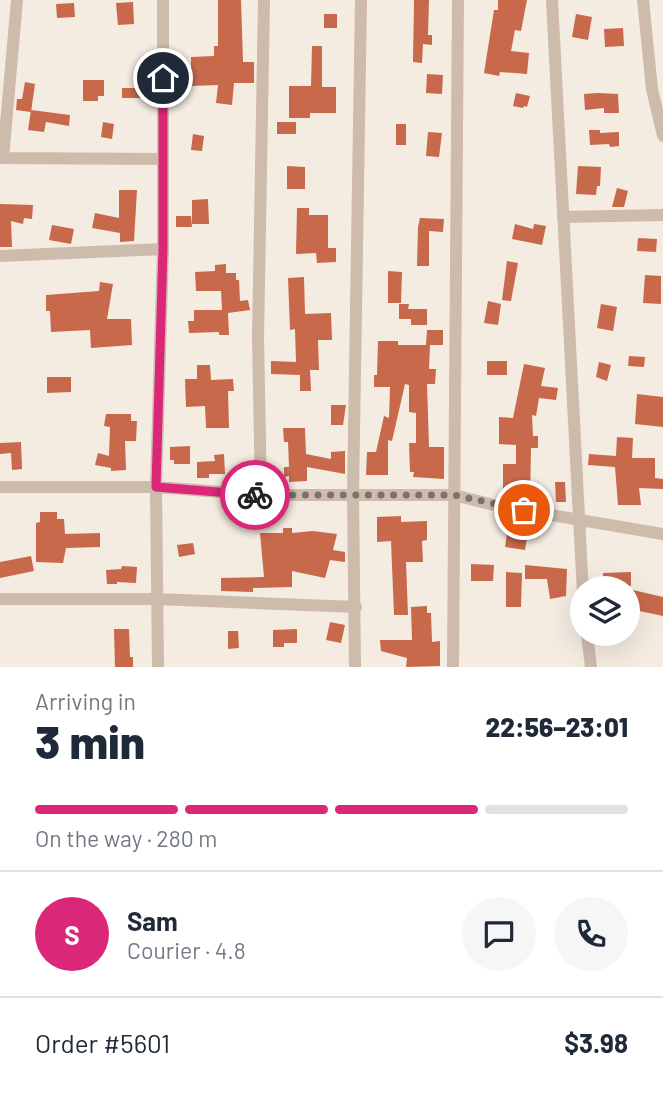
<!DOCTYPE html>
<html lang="en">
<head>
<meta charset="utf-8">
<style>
  body { margin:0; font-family:Barlow,sans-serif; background:#f6f6f7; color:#1f2937; height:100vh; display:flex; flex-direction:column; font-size:26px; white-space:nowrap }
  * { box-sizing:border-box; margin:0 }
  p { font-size:23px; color:#747a83 }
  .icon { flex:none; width:38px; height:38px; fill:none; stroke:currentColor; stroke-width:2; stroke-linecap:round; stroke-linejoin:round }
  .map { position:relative; height:667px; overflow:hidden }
  .panel { display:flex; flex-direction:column; background:#fff; flex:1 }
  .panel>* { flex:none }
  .fabs { position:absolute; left:570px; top:576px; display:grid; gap:14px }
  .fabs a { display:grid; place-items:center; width:70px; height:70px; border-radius:50%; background:#fff; box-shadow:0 7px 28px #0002; font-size:35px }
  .pin { position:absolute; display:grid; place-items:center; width:60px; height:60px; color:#fff; margin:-30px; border:4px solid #fff; border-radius:50%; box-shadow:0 2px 7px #0007 }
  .courier { position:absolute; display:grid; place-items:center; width:70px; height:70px; margin:-35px; border:5px solid #db2777; border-radius:50%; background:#fff; color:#222; box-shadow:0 2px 9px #0007 }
  .head em { font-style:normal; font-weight:800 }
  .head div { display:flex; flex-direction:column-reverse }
  .head { display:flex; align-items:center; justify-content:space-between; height:119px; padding:0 35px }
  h1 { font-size:46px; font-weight:800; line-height:52px }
  .bar { display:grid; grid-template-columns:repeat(4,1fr); gap:10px 7px; align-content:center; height:84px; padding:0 35px }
  .bar i { height:9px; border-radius:5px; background:#e0e1e3 }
  .bar .selected { background:#db2777 }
  .bar p { grid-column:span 4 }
  .line { display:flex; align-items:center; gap:18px; padding:0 35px; border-top:2px solid #e0e1e3 }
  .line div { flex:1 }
  .round { display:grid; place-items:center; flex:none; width:74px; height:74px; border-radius:37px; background:#f6f6f7 }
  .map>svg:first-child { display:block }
</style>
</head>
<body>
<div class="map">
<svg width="663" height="667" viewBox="0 0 663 667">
  <rect width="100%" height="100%" fill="#f4ebe1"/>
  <path fill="#c8694b" d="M218,0H241L243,62H254V83H234L232,105L216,103L218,85L191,86V57L214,56V46H218Z
    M414,0H429L428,35H432V45L423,44L422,63L413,62Z
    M498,0H527L521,31L515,30L511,51L529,53L527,74L500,72L499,76L484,73L494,10H498Z
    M133,2L134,24L118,25L116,3Z
    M74,3L75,17L57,18L56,4Z
    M324,14H337V28H324Z
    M576,14L592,17L588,40L572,37Z
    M623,28L624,46L605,47L604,29Z
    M312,46H322V87H336V113H310V118H289V86H311Z
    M427,74L443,75L442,94L426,93Z
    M83,80H104V96H98V101H83Z
    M25,82L35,84L31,112L16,110L17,99H22Z
    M122,88H141V98H122Z
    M516,93L530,96L527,107L524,106L523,108L513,106Z
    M598,93L618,94L619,113H604V108L585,110L584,94Z
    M31,110L70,115L69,126L46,122L44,132L28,130Z
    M103,122L114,124L112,139L101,137Z
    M277,122H296V134H277Z
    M396,124H406V145H396Z
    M589,130H600V133L619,132V146L610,147L609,144L590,145Z
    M428,132L442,133L439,157L426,156Z
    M193,134L204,136L202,151L191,150Z
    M287,166L305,167V189H287Z
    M578,166L601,167L600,186H597L596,195L576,194Z
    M617,188L628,191L624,207H612Z
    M119,190H137L134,241L120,242V233L92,228L95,213L119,218Z
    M208,199L209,224H192V200Z
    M0,204L33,205L32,219L24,218L23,224L11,221L12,247H0Z
    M297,208H309V215H328V248H336V262L317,263L316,253L296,254Z
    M176,216H191L192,227H176Z
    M420,218L444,219L443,232L429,231V266H417L418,227Z
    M515,224L533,229L534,224L546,226L542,245L512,239Z
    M52,225L74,229L71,244L49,240Z
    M638,238L657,239L656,252L637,251Z
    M507,261L518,263L511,301L502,300Z
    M226,264V273H236V280H239L240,301L248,300L250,310L228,313L229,335H219V332L189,333L188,321H194V310H222L221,291H196L195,272L215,271V265Z
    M388,271L402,272L401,303H388Z
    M645,275L661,276V304L643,303Z
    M304,277L305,314L331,313L332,340H318L319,370H310L311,391H300V375L271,374V361L296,362L295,329L290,330L288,278Z
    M100,282L113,284L107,319H131L132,345L91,348L90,330L51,332L50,311H46V295L99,291Z
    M488,301L501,304L498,325L484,323Z
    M399,304H409L408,309H427V325H411V319H399Z
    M601,304L617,307L613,331L597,328Z
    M427,330H443V345H426Z
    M378,341H398V345H430L429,369H436L435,384H427L429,447H444V479L413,477L414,472H410L409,443H416V413L409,412V385L405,384L392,441L388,440V475H366L367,452H376L384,416L389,418L390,387H374V375H377Z
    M629,356L645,357L644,367L628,366Z
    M487,361H507V375H487Z
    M599,362L611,365L607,381L596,377Z
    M524,364L545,368L541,386L558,388L556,400L539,398L536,416L532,415L533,436H538V448H531L530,500H515L516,489H503V464H516V445L499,444V417L513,418Z
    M197,365H210L211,380L233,379L234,391H228L229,428H206L205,406L186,407L185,379H197Z
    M47,377H71V392L47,393Z
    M637,394L663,397V427L635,424Z
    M331,405H346L343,425H331Z
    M106,414H131V421H137L136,441H125L126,470L111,471V468L95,465L98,453L109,456L110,427L104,426Z
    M283,428H305L306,454L331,459V452L345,451V474L307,467V481L289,482V476L284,477V467H289L288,442H284Z
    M617,437L633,438L632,458H655V478L663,479V489L639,488L641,505H618L615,467L588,465L589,454L616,456Z
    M21,442L22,469L12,470L11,453L0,454V443Z
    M190,446V464H174V460H170V447Z
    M224,454L225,474H209V478H197V462L215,461L214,455Z
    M237,467H248L249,485L238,484Z
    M555,482H565L566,502H556Z
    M40,512H57V519H64L65,534L100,533V547L66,548L63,563L36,562V523L40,522Z
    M401,516V522L427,521V540L422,541L423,562H406L408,615H394L391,541L377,542V517Z
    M508,527L528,531L525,550L505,547Z
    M283,528H292V533L313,531L337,534L333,550L345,552V562L330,560L325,578L292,571V587L253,588V592L221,591V578L264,577L260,533H283Z
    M193,543L195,554L179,557L177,545Z
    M31,556L34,571L0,578V562Z
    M471,564L494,565L493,581H471Z
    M525,565L567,569L566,596L550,599L547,579H525Z
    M122,566L137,567L136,583L117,582V584H107L106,570L121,569Z
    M506,572L522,573L521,607H506Z
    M631,572V586L603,587V573Z
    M633,590L663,597V616L630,609Z
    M427,606V613H431L432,642L440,641V666L406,667L407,658L381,651L380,640H412L411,607Z
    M330,622L345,625L341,643L326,640Z
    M114,629H129L130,657H133V667H115Z
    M297,629V643H284V647H273V630Z
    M228,631H238L239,648L228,649Z"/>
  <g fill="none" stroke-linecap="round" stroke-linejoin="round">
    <path stroke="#cdbbac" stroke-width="12" d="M552,0L583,594
      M643,0L652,89L663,136
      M0,158L163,159
      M3,158L17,0
      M563,217L663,215
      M0,256L163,249
      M0,487H156L261,495H454L498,506L663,534
      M261,495L258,338L264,0
      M0,599H157L356,607
      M587,634L591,667
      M158,667L156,487L163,249V0
      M355,667L353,495L361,0
      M453,667L458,0"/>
  </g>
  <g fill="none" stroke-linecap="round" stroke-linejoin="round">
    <path stroke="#7c716b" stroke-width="7" stroke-dasharray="0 12.6" d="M255,495H454L524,510"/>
    <path stroke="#db2777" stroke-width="9" d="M163,78V249L156,487L255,495"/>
  </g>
</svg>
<div class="fabs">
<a><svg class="icon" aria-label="layers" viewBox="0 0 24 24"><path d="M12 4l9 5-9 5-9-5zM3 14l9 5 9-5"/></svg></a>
</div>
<div class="pin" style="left:524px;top:510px;background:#ea580c"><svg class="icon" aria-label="bag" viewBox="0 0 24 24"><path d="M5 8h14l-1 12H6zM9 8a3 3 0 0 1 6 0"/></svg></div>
<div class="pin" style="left:163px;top:78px;background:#1f2937"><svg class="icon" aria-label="home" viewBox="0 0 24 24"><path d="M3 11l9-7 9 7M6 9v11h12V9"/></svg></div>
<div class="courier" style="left:255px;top:495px"><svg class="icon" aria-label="bike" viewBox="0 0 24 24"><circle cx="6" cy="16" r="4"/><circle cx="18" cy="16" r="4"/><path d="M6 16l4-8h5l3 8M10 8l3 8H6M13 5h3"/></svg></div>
</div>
<section class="panel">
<div class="head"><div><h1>3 min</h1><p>Arriving in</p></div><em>22:56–23:01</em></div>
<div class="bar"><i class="selected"></i><i class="selected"></i><i class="selected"></i><i></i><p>On the way · 280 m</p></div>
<div class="line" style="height:126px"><b class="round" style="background:#db2777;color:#fff">S</b><div><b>Sam</b><p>Courier · 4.8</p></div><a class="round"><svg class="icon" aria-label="chat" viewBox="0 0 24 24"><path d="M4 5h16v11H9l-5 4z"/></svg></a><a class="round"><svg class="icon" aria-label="phone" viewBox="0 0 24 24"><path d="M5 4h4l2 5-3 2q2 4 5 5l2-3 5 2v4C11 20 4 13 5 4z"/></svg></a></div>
<div class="line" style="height:91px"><div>Order #5601</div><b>$3.98</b></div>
</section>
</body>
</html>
